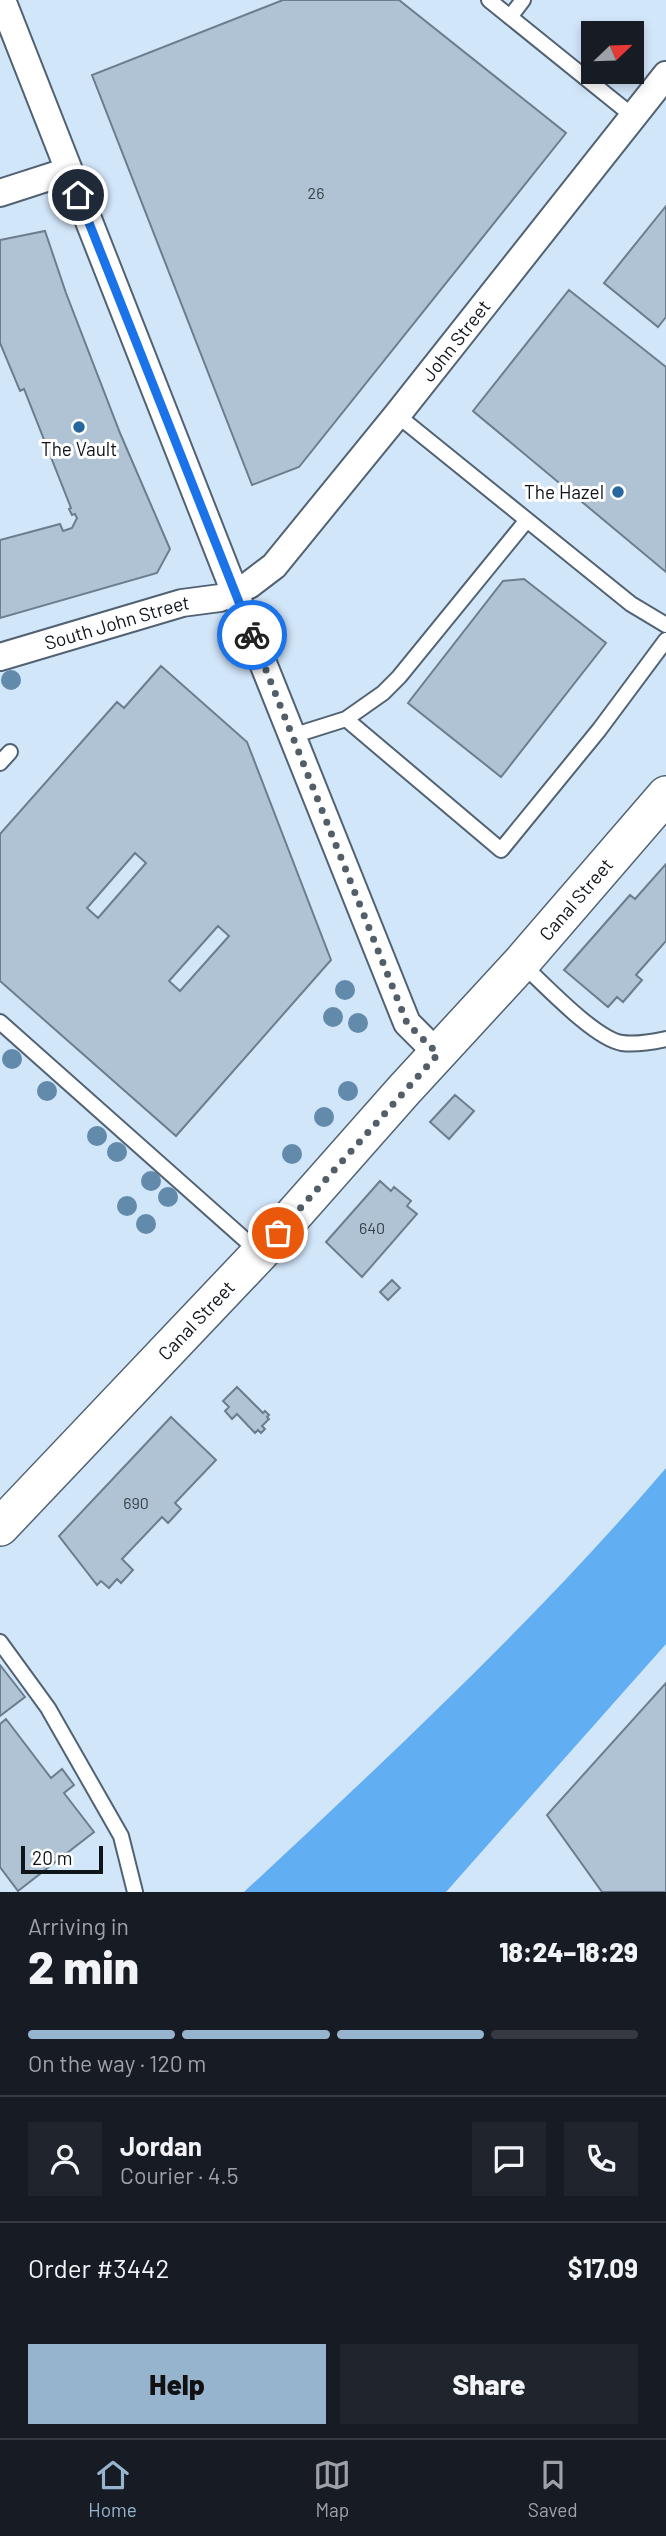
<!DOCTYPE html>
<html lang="en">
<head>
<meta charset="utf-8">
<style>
  body { margin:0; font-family:Barlow,sans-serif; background:#20242c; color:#f1f3f6; height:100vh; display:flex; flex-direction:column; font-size:26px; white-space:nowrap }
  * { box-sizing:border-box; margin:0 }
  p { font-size:23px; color:#9ea1a6 }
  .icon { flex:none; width:38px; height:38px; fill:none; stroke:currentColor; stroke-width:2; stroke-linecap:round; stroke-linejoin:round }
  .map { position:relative; height:1892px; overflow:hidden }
  .side { display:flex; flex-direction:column; background:#171b24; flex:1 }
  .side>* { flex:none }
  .needle { width:46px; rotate:67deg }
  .controls { position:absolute; left:581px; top:21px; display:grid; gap:14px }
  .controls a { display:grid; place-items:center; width:63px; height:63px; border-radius:0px; background:#171b24; box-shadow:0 4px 10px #0003; font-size:35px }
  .scale { position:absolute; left:21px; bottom:18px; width:82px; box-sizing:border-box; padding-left:7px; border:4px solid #0d141a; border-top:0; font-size:19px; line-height:24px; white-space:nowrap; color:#0d141a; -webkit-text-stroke:5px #fff; paint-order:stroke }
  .pin { position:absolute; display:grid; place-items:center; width:60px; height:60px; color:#fff; margin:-30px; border:4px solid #fff; border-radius:50%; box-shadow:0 2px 7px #0007 }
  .courier { position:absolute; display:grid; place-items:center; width:70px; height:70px; margin:-35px; border:5px solid #1a73e8; border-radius:50%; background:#fff; color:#222; box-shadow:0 2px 9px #0007 }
  .summary em { font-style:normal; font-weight:800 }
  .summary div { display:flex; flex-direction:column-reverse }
  .summary { display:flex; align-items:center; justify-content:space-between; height:119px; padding:0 28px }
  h1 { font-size:46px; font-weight:800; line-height:52px }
  .bar { display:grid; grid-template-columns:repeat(4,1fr); gap:10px 7px; align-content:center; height:84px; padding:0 28px }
  .bar i { height:9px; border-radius:5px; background:#363941 }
  .bar .current { background:#96b4ce }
  .bar p { grid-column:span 4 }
  .line { display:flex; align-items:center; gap:18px; padding:0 28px; border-top:2px solid #363941 }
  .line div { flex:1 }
  .round { display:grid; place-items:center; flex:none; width:74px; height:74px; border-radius:0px; background:#20242c }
  .cta { display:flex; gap:14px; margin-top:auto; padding:14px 28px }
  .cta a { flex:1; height:80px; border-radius:0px; background:#96b4ce; color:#111; font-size:28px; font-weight:800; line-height:80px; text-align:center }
  .cta a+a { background:#20242c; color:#f1f3f6 }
  .menu { display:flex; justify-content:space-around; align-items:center; height:98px; border-top:2px solid #363941; background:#171b24; font-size:19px; color:#9ea1a6 }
  .menu a { display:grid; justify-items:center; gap:4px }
  .menu .current { color:#96b4ce }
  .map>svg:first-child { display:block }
</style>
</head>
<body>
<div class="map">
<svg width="666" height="1892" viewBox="0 0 666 1892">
  <rect width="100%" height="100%" fill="#d2e6fa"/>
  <path fill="#62aef2" d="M666,1468V1644L446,1892H244C390,1756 536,1620 666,1468Z"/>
  <path fill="#afc3d5" stroke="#6b7d8e" stroke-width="2" fill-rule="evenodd" d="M283,0H399L566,133L299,467L252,485L92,75Z
    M666,206V317L658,327L604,283Z
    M45,231L66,293L120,433L170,549L157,573L0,618V540L60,524L63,531L72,528L77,518L75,514L72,515L69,509L71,508L24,389L20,391L0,343V240Z
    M569,290L666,367V572L473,411Z
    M524,579L606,643L501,777L408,703L503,581Z
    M161,666L247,742L331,960L176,1136L0,981V834L117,702L124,708ZM135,853L146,863L98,918L87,908ZM218,926L229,936L180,991L169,981Z
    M666,864V941L636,975L642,980L623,1002L617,997L608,1007L564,970L630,895L635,899Z
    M455,1095L474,1111L449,1139L430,1122Z
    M380,1181L391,1191L394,1187L411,1201L407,1206L417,1214L362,1277L326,1242Z
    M392,1280L400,1288L388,1300L380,1292Z
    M237,1387L263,1413L265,1411L269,1415L267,1417L269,1419L262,1426L265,1429L261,1433L258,1430L255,1433L237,1414L232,1419L225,1411L229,1407L223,1401Z
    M171,1417L216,1460L175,1503L181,1509L168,1523L162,1517L122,1559L133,1570L121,1583L117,1579L109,1588L101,1581L97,1585L59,1536Z
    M0,1665L25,1697L0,1716Z
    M666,1683V1892H602L547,1815Z
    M6,1719L51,1778L62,1769L74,1785L64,1793L94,1832L18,1891L0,1867V1724Z"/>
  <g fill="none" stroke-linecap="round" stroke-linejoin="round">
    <g stroke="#516273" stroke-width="18">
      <path id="lane" d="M489,0L634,117
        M510,17L523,0
        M397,415L631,604L666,625
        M346,719L383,693L399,677L527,520
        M292,736L346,719L501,850L599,730L666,640
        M0,763L10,752
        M522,964C544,984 595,1039 622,1043C636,1045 652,1042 666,1039
        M0,1022L260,1253
        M0,1642L48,1708L121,1836L135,1892"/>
    </g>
    <g stroke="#516273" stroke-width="30">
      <g id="street">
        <path d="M2,0L235,593L407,1023L438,1054"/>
        <path d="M0,193L68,171"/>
        <path id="s1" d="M0,657L182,603L220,598L249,585L274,566L397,415L666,75"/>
      </g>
    </g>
    <g stroke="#516273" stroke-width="40">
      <g id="secondary">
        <path id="s2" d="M0,1527L260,1253L404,1090L521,963L666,795"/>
      </g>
    </g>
    <use href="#lane" stroke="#fff" stroke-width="14"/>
    <use href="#street" stroke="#fff" stroke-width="26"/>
    <use href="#secondary" stroke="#fff" stroke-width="37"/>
  </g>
  <g fill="#618aab">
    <circle cx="11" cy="680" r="10"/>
    <circle cx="345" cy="990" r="10"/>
    <circle cx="333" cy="1017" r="10"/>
    <circle cx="358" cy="1023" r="10"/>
    <circle cx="12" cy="1059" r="10"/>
    <circle cx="47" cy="1091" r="10"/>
    <circle cx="348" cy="1091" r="10"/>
    <circle cx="324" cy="1117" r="10"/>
    <circle cx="97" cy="1136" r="10"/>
    <circle cx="117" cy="1152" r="10"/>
    <circle cx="292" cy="1154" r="10"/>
    <circle cx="151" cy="1181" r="10"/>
    <circle cx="168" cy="1197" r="10"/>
    <circle cx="127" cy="1206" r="10"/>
    <circle cx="146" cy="1224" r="10"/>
  </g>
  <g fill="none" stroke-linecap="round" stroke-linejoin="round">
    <path stroke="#525e68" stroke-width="7" stroke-dasharray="0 12.6" d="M252,635L407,1023L438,1054L278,1233"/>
    <path stroke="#1a73e8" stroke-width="9" d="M78,195L252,635"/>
  </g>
  <g fill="#27679d" stroke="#fff" stroke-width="2.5">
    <circle cx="79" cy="427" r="7"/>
    <circle cx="618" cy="492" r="7"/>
  </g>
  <g text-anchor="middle" stroke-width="6" stroke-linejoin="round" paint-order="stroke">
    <g font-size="16" fill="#364049">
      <text x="316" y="199">26</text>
      <text x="372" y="1234">640</text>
      <text x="136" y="1509">690</text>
    </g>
    <g font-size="19" fill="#0d141a" stroke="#fff">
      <text dy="7" stroke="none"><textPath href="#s1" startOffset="581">John Street</textPath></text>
      <text dy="7" stroke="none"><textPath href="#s1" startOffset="122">South John Street</textPath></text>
      <text dy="7" stroke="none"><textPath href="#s2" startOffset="852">Canal Street</textPath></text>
      <text dy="7" stroke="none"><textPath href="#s2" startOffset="285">Canal Street</textPath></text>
    </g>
    <g font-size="19" fill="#0d141a" stroke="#fff">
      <text x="79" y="456">The Vault</text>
      <text x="604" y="499" text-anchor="end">The Hazel</text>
    </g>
  </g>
</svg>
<div class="controls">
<a><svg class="needle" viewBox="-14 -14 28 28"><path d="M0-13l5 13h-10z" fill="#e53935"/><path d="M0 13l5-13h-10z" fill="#9ea1a6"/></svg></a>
</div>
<div class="scale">20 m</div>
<div class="pin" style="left:278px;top:1233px;background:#ea580c"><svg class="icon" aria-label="bag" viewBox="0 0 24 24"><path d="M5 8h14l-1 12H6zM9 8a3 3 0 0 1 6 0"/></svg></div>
<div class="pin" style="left:78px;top:195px;background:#1f2937"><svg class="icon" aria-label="home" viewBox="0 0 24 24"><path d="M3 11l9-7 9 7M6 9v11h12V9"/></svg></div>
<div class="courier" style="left:252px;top:635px"><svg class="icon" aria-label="bike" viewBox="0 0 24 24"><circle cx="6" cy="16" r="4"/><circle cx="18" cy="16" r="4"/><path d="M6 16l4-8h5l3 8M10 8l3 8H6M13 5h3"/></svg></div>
</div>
<section class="side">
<div class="summary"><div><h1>2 min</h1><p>Arriving in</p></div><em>18:24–18:29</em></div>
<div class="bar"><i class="current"></i><i class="current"></i><i class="current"></i><i></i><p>On the way · 120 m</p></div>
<div class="line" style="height:126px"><a class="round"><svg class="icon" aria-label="person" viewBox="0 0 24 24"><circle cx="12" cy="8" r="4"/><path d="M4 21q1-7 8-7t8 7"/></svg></a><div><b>Jordan</b><p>Courier · 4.5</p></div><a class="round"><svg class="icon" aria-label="chat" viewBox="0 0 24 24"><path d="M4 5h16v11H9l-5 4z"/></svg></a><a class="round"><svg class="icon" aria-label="phone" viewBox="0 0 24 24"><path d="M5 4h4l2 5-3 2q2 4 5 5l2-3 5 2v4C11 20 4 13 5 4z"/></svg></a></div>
<div class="line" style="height:91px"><div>Order #3442</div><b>$17.09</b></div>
<div class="cta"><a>Help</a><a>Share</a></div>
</section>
<nav class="menu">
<a class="current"><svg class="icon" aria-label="home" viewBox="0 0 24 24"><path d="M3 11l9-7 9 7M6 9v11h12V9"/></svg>Home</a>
<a><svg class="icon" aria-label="map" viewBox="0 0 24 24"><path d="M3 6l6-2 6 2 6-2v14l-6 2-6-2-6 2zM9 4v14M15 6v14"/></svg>Map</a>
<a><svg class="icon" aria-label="saved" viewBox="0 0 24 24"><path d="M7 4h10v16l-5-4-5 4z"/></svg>Saved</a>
</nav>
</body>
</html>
